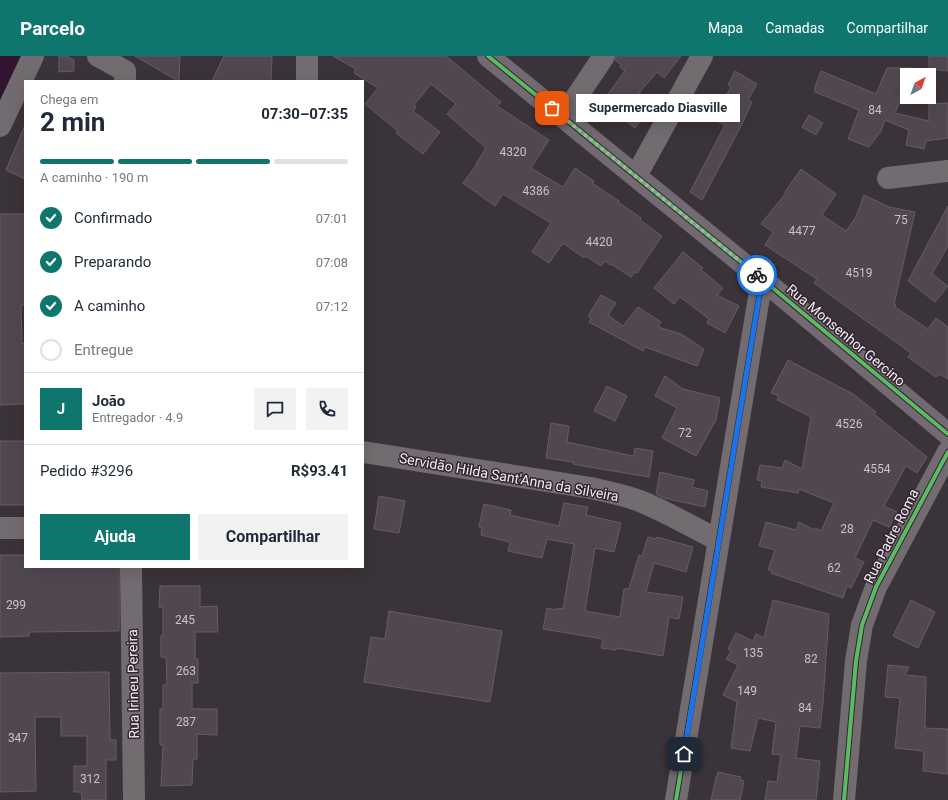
<!DOCTYPE html>
<html lang="pt">
<head>
<meta charset="utf-8">
<style>
  body { margin:0; font-family:Roboto,sans-serif; background:#f2f2f3; color:#1f2937; height:100vh; display:flex; flex-direction:column; font-size:15px; white-space:nowrap }
  * { box-sizing:border-box; margin:0 }
  p { font-size:13px; color:#747a83 }
  .icon { flex:none; width:22px; height:22px; fill:none; stroke:currentColor; stroke-width:2; stroke-linecap:round; stroke-linejoin:round }
  .map { position:relative; flex:1; overflow:hidden }
  .drawer { position:absolute; left:24px; top:24px; width:340px; height:488px; display:flex; flex-direction:column; background:#fff; border-radius:0px; box-shadow:0 4px 16px #0002 }
  .drawer>* { flex:none }
  .needle { width:26px; rotate:40deg }
  .buttons { position:absolute; left:900px; top:12px; display:grid; gap:8px }
  .buttons a { display:grid; place-items:center; width:36px; height:36px; border-radius:0px; background:#fff; box-shadow:0 4px 16px #0002; font-size:20px }
  .pin { position:absolute; display:grid; place-items:center; width:34px; height:34px; color:#fff; margin:-17px; border-radius:8px; box-shadow:0 2px 6px #0006 }
  .courier { position:absolute; display:grid; place-items:center; width:40px; height:40px; margin:-20px; border:3px solid #1a73e8; border-radius:50%; background:#fff; color:#222; box-shadow:0 1px 5px #0007 }
  .bubble { position:absolute; height:28px; border-radius:0px; background:#fff; box-shadow:0 4px 16px #0002; font-size:13px; font-weight:700; line-height:28px; text-align:center }
  .headline em { font-style:normal; font-weight:700 }
  .headline div { display:flex; flex-direction:column-reverse }
  .headline { display:flex; align-items:center; justify-content:space-between; height:68px; padding:0 16px }
  h1 { font-size:26px; font-weight:700; line-height:30px }
  .bar { display:grid; grid-template-columns:repeat(4,1fr); gap:6px 4px; align-content:center; height:48px; padding:0 16px }
  .bar i { height:5px; border-radius:3px; background:#e0e1e3 }
  .bar .selected { background:#0f766e }
  .bar p { grid-column:span 4 }
  .line { display:flex; align-items:center; gap:10px; padding:0 16px; border-top:1px solid #e0e1e3 }
  .line div { flex:1 }
  .round { display:grid; place-items:center; flex:none; width:42px; height:42px; border-radius:0px; background:#f2f2f3 }
  ol { padding:0 16px; list-style:none }
  li { display:flex; align-items:center; gap:12px; height:44px }
  li p { margin-inline-start:auto }
  li .icon { padding:4px; border-radius:50%; background:#0f766e; color:#fff; stroke-width:4 }
  li:last-child { color:#747a83 }
  li i { width:22px; height:22px; border:2px solid #e0e1e3; border-radius:50% }
  .button { display:flex; gap:8px; margin-top:auto; padding:8px 16px }
  .button a { flex:1; height:46px; border-radius:0px; background:#0f766e; color:#fff; font-size:16px; font-weight:700; line-height:46px; text-align:center }
  .button a+a { background:#f2f2f3; color:#1f2937 }
  header { display:flex; align-items:center; gap:24px; box-sizing:border-box; height:56px; padding:0 20px; background:#0f766e; color:#fff }
  header strong { font-size:19px }
  nav { display:flex; gap:22px; margin-inline-start:auto; font-size:14px }
  .map>svg:first-child { display:block }
</style>
</head>
<body>
<header>
<strong>Parcelo</strong>
<nav><a>Mapa</a><a>Camadas</a><a>Compartilhar</a></nav>
</header>
<div class="map">
<svg width="948" height="744" viewBox="0 0 948 744">
  <rect width="100%" height="100%" fill="#3a3339"/>
  <g fill="none" stroke-linecap="round" stroke-linejoin="round">
    <path stroke="#311530" stroke-width="31" d="M0,31L11,0"/>
  </g>
  <path fill="#514750" stroke="#645e63" d="M59,0H66L74,4V15L59,16Z
    M135,0H180L179,25H178Z
    M224,0H272L271,25H212Z
    M333,0H446L501,46L497,50L549,84L531,112L563,131L575,112L594,125L592,127L619,145L618,146L641,162L640,164L662,180L637,217L635,216L631,221L611,208L610,209L605,205L601,210L586,200L584,202L563,187L549,207L532,196L551,167L503,138L495,150L463,127L477,108H476L486,92L447,58L456,48L431,28L414,49L416,51L413,55L440,76L423,98L396,77L398,75L365,48L378,32L354,17L356,13Z
    M616,0H681L664,22L657,16L639,37L653,47L635,72L621,61L620,64L600,49L625,15L620,11L621,9L615,4Z
    M929,0H948V15L929,13Z
    M887,12H913L910,19H907V27L895,57L929,65V48L948,47V82L926,85L924,93L906,89L909,74L885,64L881,75L869,91L848,83L859,54L815,36V31L821,15L876,38Z
    M735,15L757,28L748,44L752,46L742,68L702,144L690,136L725,69L713,63L731,31L728,29Z
    M809,59L823,67L816,79L802,71Z
    M25,69V123L6,114Z
    M801,113L836,138L822,159L846,175L856,161L864,139L889,151L915,156L894,248L896,249L895,251L928,273L936,262L948,271V323L939,318L936,321L908,301L911,297L858,259L814,227L817,223L765,189L773,176L761,168L786,137L785,136Z
    M948,150V190L932,218L948,230L935,246L908,225Z
    M0,158H25V249H21L22,288L25,287V348L0,349Z
    M683,196L703,212L701,214L723,232L717,239L739,250L725,277L707,267L709,263L680,241L674,248L654,232Z
    M601,239L616,247L608,259L623,270L638,251L661,266L658,271L681,278L704,293L697,310L645,291L643,295L589,266L591,262L588,260Z
    M788,304L853,338L876,356L874,358L927,401L917,417L906,410L884,450L897,456L889,471L873,464L855,502L864,506L851,532L847,530L843,542L771,517L772,515L768,514L775,494L759,490L766,466L796,474L799,466L814,474L815,472L821,475L834,447L799,433L798,437L761,431L762,425L757,424L760,409L782,412L785,404L802,413L811,361L777,344L779,340L771,337Z
    M665,320L683,333L720,342L716,364L696,400L662,382L677,352L655,340Z
    M607,330L627,340L615,365L594,355Z
    M551,367L569,370L567,386L633,400L634,399L635,392L653,395L649,421L595,412L573,408V406L546,402Z
    M0,385H25V449H0Z
    M660,416L694,424L692,431L708,435L705,451L664,442L656,438Z
    M379,440L405,445L399,477L374,473Z
    M564,447L588,451L586,459L621,467L614,496L595,492L585,555L620,561L624,533H629L639,499L642,500L648,481L656,483L657,481L693,491L686,516L654,507L646,536L683,541L679,563L669,561L663,600L616,592V594L601,592L603,583L543,573L547,552L557,554V552L563,553L574,488L547,483L542,502L508,495L510,486L481,479L482,471H479L484,448L511,454L510,459L559,470Z
    M0,499H25V511H119V575L29,576V580L0,581Z
    M160,530H200V551L217,550L218,576H195V603H198V627H192V653H217V679L197,678V703H193L192,729L161,730L163,689H160V653H163V629H167L166,601H161V580H163V551H159Z
    M773,544L829,558L823,647L820,672L800,670L796,702L820,705L816,744H765L768,725L777,726L781,699L772,698L776,666L758,662L750,695L731,692L737,646L723,639L738,609L726,603L731,595L728,593L736,577L753,585L756,578L764,582Z
    M911,544L935,556L918,592L893,580Z
    M389,555L502,575L490,646L364,626L371,581L385,583Z
    M888,609L909,611L905,619L926,621L925,672L948,673V718L923,715L924,695L895,692L900,642L885,641Z
    M109,616L110,684H116V704H106V744H82L81,736H74V710H87V680H61V661H35L36,735L0,736V617Z
    M718,716L741,721L740,724L744,725L740,744H711L716,721H717Z"/>
  <g fill="none" stroke-linecap="round" stroke-linejoin="round">
    <path stroke="#726c71" stroke-width="22" d="M98,0L125,15V25
      M307,0V25
      M563,61L604,0
      M0,70L33,0
      M636,120L702,0
      M888,122L948,115
      M363,396L591,432C608,436 624,439 640,445C667,456 692,471 718,484
      M0,472H25
      M131,511L134,744
      M676,744L762,223
      M844,744L856,605L862,569L876,531L948,396"/>
    <path stroke="#736972" stroke-width="22" d="M488,0L762,223L948,378"/>
    <g stroke="#332632" stroke-width="6">
      <path id="cycleway" d="M488,0L762,223L948,378
        M676,744L762,223
        M844,744L856,605L862,569L876,531L948,396"/>
    </g>
    <use href="#cycleway" stroke="#5cba63" stroke-width="4"/>
  </g>
  <g fill="none" stroke-linecap="round" stroke-linejoin="round">
    <path stroke="#b2aab1" stroke-width="4" stroke-dasharray="0 7.2" d="M552,52L757,219"/>
    <path stroke="#1a73e8" stroke-width="5" d="M684,698L762,223L757,219"/>
  </g>
  <g text-anchor="middle" stroke-width="3" stroke-linejoin="round" paint-order="stroke">
    <g font-size="12" fill="#cac1ca">
      <text x="875" y="58">84</text>
      <text x="513" y="100">4320</text>
      <text x="536" y="139">4386</text>
      <text x="901" y="168">75</text>
      <text x="802" y="179">4477</text>
      <text x="599" y="190">4420</text>
      <text x="859" y="221">4519</text>
      <text x="849" y="372">4526</text>
      <text x="685" y="381">72</text>
      <text x="877" y="417">4554</text>
      <text x="847" y="477">28</text>
      <text x="834" y="516">62</text>
      <text x="16" y="553">299</text>
      <text x="185" y="568">245</text>
      <text x="753" y="601">135</text>
      <text x="811" y="607">82</text>
      <text x="186" y="619">263</text>
      <text x="747" y="639">149</text>
      <text x="805" y="656">84</text>
      <text x="186" y="670">287</text>
      <text x="18" y="686">347</text>
      <text x="90" y="727">312</text>
    </g>
    <g font-size="14" fill="#f3eaf2" stroke="#332632">
      <text transform="translate(846 279) rotate(40)" y="5">Rua Monsenhor Gercino</text>
      <text transform="translate(509 421) rotate(10)" y="5">Servidão Hilda Sant'Anna da Silveira</text>
      <text transform="translate(891 480) rotate(-63)" y="5">Rua Padre Roma</text>
      <text transform="translate(133 628) rotate(-91)" y="5">Rua Irineu Pereira</text>
    </g>
  </g>
</svg>
<div class="buttons">
<a><svg class="needle" viewBox="-14 -14 28 28"><path d="M0-13l5 13h-10z" fill="#e53935"/><path d="M0 13l5-13h-10z" fill="#747a83"/></svg></a>
</div>
<div class="pin" style="left:552px;top:52px;background:#ea580c"><svg class="icon" aria-label="bag" viewBox="0 0 24 24"><path d="M5 8h14l-1 12H6zM9 8a3 3 0 0 1 6 0"/></svg></div>
<div class="pin" style="left:684px;top:698px;background:#1f2937"><svg class="icon" aria-label="home" viewBox="0 0 24 24"><path d="M3 11l9-7 9 7M6 9v11h12V9"/></svg></div>
<div class="courier" style="left:757px;top:219px"><svg class="icon" aria-label="bike" viewBox="0 0 24 24"><circle cx="6" cy="16" r="4"/><circle cx="18" cy="16" r="4"/><path d="M6 16l4-8h5l3 8M10 8l3 8H6M13 5h3"/></svg></div>
<div class="bubble" style="left:576px;top:38px;width:164px">Supermercado Diasville</div>
<section class="drawer">
<div class="headline"><div><h1>2 min</h1><p>Chega em</p></div><em>07:30–07:35</em></div>
<div class="bar"><i class="selected"></i><i class="selected"></i><i class="selected"></i><i></i><p>A caminho · 190 m</p></div>
<ol>
<li><svg class="icon" aria-label="check" viewBox="0 0 24 24"><path d="M5 12l5 5 9-10"/></svg>Confirmado<p>07:01</p></li>
<li><svg class="icon" aria-label="check" viewBox="0 0 24 24"><path d="M5 12l5 5 9-10"/></svg>Preparando<p>07:08</p></li>
<li><svg class="icon" aria-label="check" viewBox="0 0 24 24"><path d="M5 12l5 5 9-10"/></svg>A caminho<p>07:12</p></li>
<li><i></i>Entregue</li>
</ol>
<div class="line" style="height:72px"><b class="round" style="background:#0f766e;color:#fff">J</b><div><b>João</b><p>Entregador · 4.9</p></div><a class="round"><svg class="icon" aria-label="chat" viewBox="0 0 24 24"><path d="M4 5h16v11H9l-5 4z"/></svg></a><a class="round"><svg class="icon" aria-label="phone" viewBox="0 0 24 24"><path d="M5 4h4l2 5-3 2q2 4 5 5l2-3 5 2v4C11 20 4 13 5 4z"/></svg></a></div>
<div class="line" style="height:52px"><div>Pedido #3296</div><b>R$93.41</b></div>
<div class="button"><a>Ajuda</a><a>Compartilhar</a></div>
</section>
</div>
</body>
</html>
